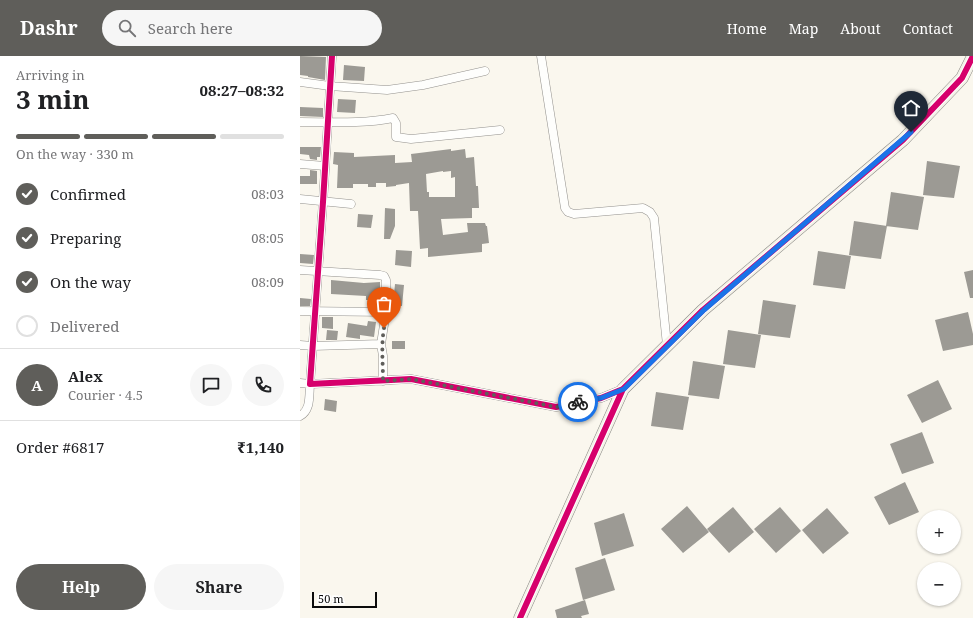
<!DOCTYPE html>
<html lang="en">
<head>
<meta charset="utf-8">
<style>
  body { margin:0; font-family:"Noto Serif",serif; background:#f6f6f6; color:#202124; height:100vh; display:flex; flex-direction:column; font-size:15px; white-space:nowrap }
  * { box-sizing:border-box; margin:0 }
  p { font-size:13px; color:#757577 }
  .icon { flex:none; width:22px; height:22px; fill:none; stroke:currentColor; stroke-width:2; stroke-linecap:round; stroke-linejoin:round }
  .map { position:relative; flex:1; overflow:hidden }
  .panel { display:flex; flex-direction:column; background:#fff; width:300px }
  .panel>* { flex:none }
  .tools { position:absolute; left:617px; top:454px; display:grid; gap:8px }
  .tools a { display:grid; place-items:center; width:44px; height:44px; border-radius:50%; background:#fff; box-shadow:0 1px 3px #0004; font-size:20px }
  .scale { position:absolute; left:12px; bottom:10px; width:65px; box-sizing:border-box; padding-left:4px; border:2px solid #0b0b0b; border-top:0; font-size:11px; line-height:14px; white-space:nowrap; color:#0b0b0b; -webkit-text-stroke:3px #fff; paint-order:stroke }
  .pin { position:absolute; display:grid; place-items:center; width:34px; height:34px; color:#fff; margin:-41px -17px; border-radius:50% 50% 50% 0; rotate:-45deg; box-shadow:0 0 4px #0007 }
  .pin .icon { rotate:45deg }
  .courier { position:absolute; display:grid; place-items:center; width:40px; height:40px; margin:-20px; border:3px solid #1a73e8; border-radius:50%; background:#fff; color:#222; box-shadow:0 1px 5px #0007 }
  .headline em { font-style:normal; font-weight:700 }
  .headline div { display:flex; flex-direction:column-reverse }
  .headline { display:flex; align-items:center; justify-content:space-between; height:68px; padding:0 16px }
  h1 { font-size:26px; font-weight:700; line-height:30px }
  .bar { display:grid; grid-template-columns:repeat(4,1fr); gap:6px 4px; align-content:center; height:48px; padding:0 16px }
  .bar i { height:5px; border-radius:3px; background:#e0e0e0 }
  .bar .selected { background:#5f5e5a }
  .bar p { grid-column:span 4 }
  .line { display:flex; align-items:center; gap:10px; padding:0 16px; border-top:1px solid #e0e0e0 }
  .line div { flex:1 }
  .round { display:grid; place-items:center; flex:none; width:42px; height:42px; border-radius:21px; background:#f6f6f6 }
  ol { padding:0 16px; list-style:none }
  li { display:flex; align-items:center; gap:12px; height:44px }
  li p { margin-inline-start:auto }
  li .icon { padding:4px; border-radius:50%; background:#5f5e5a; color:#fff; stroke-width:4 }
  li:last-child { color:#757577 }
  li i { width:22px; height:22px; border:2px solid #e0e0e0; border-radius:50% }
  .cta { display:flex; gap:8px; margin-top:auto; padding:8px 16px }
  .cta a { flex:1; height:46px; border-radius:24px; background:#5f5e5a; color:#fff; font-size:16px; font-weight:700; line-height:46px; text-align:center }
  .cta a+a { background:#f6f6f6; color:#202124 }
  header { display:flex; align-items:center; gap:24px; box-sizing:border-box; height:56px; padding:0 20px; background:#5f5e5a; color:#fff }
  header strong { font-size:19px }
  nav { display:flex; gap:22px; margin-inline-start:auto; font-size:14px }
  .search { width:280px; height:36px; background:#f6f6f6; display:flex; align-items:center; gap:10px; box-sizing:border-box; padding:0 14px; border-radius:22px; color:#757577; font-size:15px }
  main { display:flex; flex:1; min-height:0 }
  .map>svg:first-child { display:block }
</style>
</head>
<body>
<header>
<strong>Dashr</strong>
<div class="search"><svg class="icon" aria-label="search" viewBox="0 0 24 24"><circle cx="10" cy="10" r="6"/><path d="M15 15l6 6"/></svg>Search here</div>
<nav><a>Home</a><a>Map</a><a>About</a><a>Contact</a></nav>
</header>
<main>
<section class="panel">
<div class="headline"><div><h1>3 min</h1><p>Arriving in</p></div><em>08:27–08:32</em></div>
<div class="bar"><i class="selected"></i><i class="selected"></i><i class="selected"></i><i></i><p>On the way · 330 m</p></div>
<ol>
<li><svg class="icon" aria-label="check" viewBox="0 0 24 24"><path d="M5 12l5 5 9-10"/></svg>Confirmed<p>08:03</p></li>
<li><svg class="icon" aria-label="check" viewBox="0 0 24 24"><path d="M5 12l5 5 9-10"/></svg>Preparing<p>08:05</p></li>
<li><svg class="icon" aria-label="check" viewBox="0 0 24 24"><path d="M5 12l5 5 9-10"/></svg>On the way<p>08:09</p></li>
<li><i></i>Delivered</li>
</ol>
<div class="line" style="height:72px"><b class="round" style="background:#5f5e5a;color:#fff">A</b><div><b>Alex</b><p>Courier · 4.5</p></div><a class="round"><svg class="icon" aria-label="chat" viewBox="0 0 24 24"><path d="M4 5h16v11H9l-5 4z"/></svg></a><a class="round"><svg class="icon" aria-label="phone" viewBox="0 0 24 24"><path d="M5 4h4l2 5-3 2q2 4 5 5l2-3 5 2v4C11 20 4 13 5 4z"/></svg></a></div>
<div class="line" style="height:52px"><div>Order #6817</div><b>₹1,140</b></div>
<div class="cta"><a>Help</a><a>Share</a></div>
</section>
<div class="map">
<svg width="673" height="562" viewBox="0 0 673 562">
  <rect width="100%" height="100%" fill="#faf7ee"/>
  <path fill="#9c9a94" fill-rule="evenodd" d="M0,0L26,1L25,24L8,21V20L0,19Z
    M44,9L65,11L64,25L43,24Z
    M38,43L56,44L55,57L37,56Z
    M0,51L23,52V61L0,60Z
    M0,91H21L20,101H17V104L10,103L9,99L0,98Z
    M151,93V95L165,93L166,102L174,101L176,130H178L179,152H172V162L141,163L143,179L168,176L167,167H185L186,170H187L189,187L182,188V196L128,201V192L120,193L118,155H110L109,127L96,129V130L86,131V127H76V131H68V128H53V132H37L38,109L33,108L34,96L54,97V101L95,99V107L112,106L111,98ZM143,115V116L151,115V122L155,121V141H129V136H127L126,118Z
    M627,105L660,110L654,142L623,139Z
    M10,114L17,115V128H0V120H10Z
    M591,136L624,141L618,174L586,170Z
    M85,152L95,153V170L90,183H84Z
    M58,158L73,159L71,172L57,171Z
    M554,165L587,170L581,203L549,199Z
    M96,194L112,195L111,211L95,209Z
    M518,195L551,200L545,233L513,229Z
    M0,198L14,199L13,208L0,207Z
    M673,214V242H670L664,216Z
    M31,224L64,227L80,226V244H66V240L31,238Z
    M95,228L104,229L102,250L93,249Z
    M0,242L11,243L10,250H0Z
    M463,244L496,249L490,282L458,278Z
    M668,256L673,278V289L643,295L635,264Z
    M22,261H33V273L22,272Z
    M68,265L76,266L74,281L60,279V283L46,281L48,267L67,270Z
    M27,274L38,275L37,284H26Z
    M428,274L461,279L455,312L423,308Z
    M92,285H105V293H92Z
    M393,305L425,310L419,343L388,339Z
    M638,324L652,353L622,367L607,339Z
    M356,336L389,341L383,374L351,370Z
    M25,343L37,345L36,356L24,354Z
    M622,376L634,407L602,418L590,388Z
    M605,426L619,456L589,469L574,441Z
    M387,450L409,476L383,497L361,473Z
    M433,451L454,476L429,497L407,473Z
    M480,451L501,475L476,497L454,473Z
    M527,452L549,477L523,498L502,474Z
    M324,457L334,490L302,500L294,467Z
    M305,502L315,534L283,544L275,512Z
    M285,544L289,558L281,560L282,562H257L255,554Z"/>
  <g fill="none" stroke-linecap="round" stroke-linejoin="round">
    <g stroke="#93918d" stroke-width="9">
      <path id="street" d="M32,0L23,146L10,328L111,323L256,351L301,342L323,333
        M241,0L265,152L268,156L274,158L343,152L350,156L354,162L367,289
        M0,26L30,30L87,34L123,29L185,15
        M0,66C31,66 63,68 93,62L96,67V81L111,83L200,74
        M0,108L25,110
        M0,143L51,148
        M0,214L80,219L84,220L86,224V256L81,288L83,300V325
        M0,255L86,256
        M0,289L13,290L81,288
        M0,327L10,328C9,340 11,354 0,360"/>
    </g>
    <g stroke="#898884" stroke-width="13">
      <path id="secondary" d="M220,562L323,333L403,254L603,84L662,22L673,0"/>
    </g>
    <use href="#street" stroke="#fefefc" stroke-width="8"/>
    <use href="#secondary" stroke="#f4f2e8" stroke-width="12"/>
    <g stroke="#fff" stroke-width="8">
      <path id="cycleway" d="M32,0L23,146L10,328L111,323L256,351L301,342L323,333
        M220,562L323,333L403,254L603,84L662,22L673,0"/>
    </g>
    <use href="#cycleway" stroke="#d6006c" stroke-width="6"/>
  </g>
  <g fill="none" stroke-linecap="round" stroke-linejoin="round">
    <path stroke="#5f5e5a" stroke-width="4" stroke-dasharray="0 7.2" d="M84,272C81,290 83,307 83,325L111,323L256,351L278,346"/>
    <path stroke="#1a73e8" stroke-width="5" d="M278,346L301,342L324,333L404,254L611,76"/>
  </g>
</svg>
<div class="tools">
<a>+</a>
<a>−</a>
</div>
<div class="scale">50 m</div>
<div class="pin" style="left:84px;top:272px;background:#ea580c"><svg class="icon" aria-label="bag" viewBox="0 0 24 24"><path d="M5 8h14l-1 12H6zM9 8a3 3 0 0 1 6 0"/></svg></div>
<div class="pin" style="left:611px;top:76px;background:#1f2937"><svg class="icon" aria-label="home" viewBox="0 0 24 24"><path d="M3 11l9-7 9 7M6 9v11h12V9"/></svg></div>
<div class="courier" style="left:278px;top:346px"><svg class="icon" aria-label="bike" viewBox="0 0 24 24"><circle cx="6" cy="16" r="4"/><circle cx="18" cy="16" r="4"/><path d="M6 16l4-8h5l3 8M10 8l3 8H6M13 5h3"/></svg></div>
</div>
</main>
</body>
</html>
